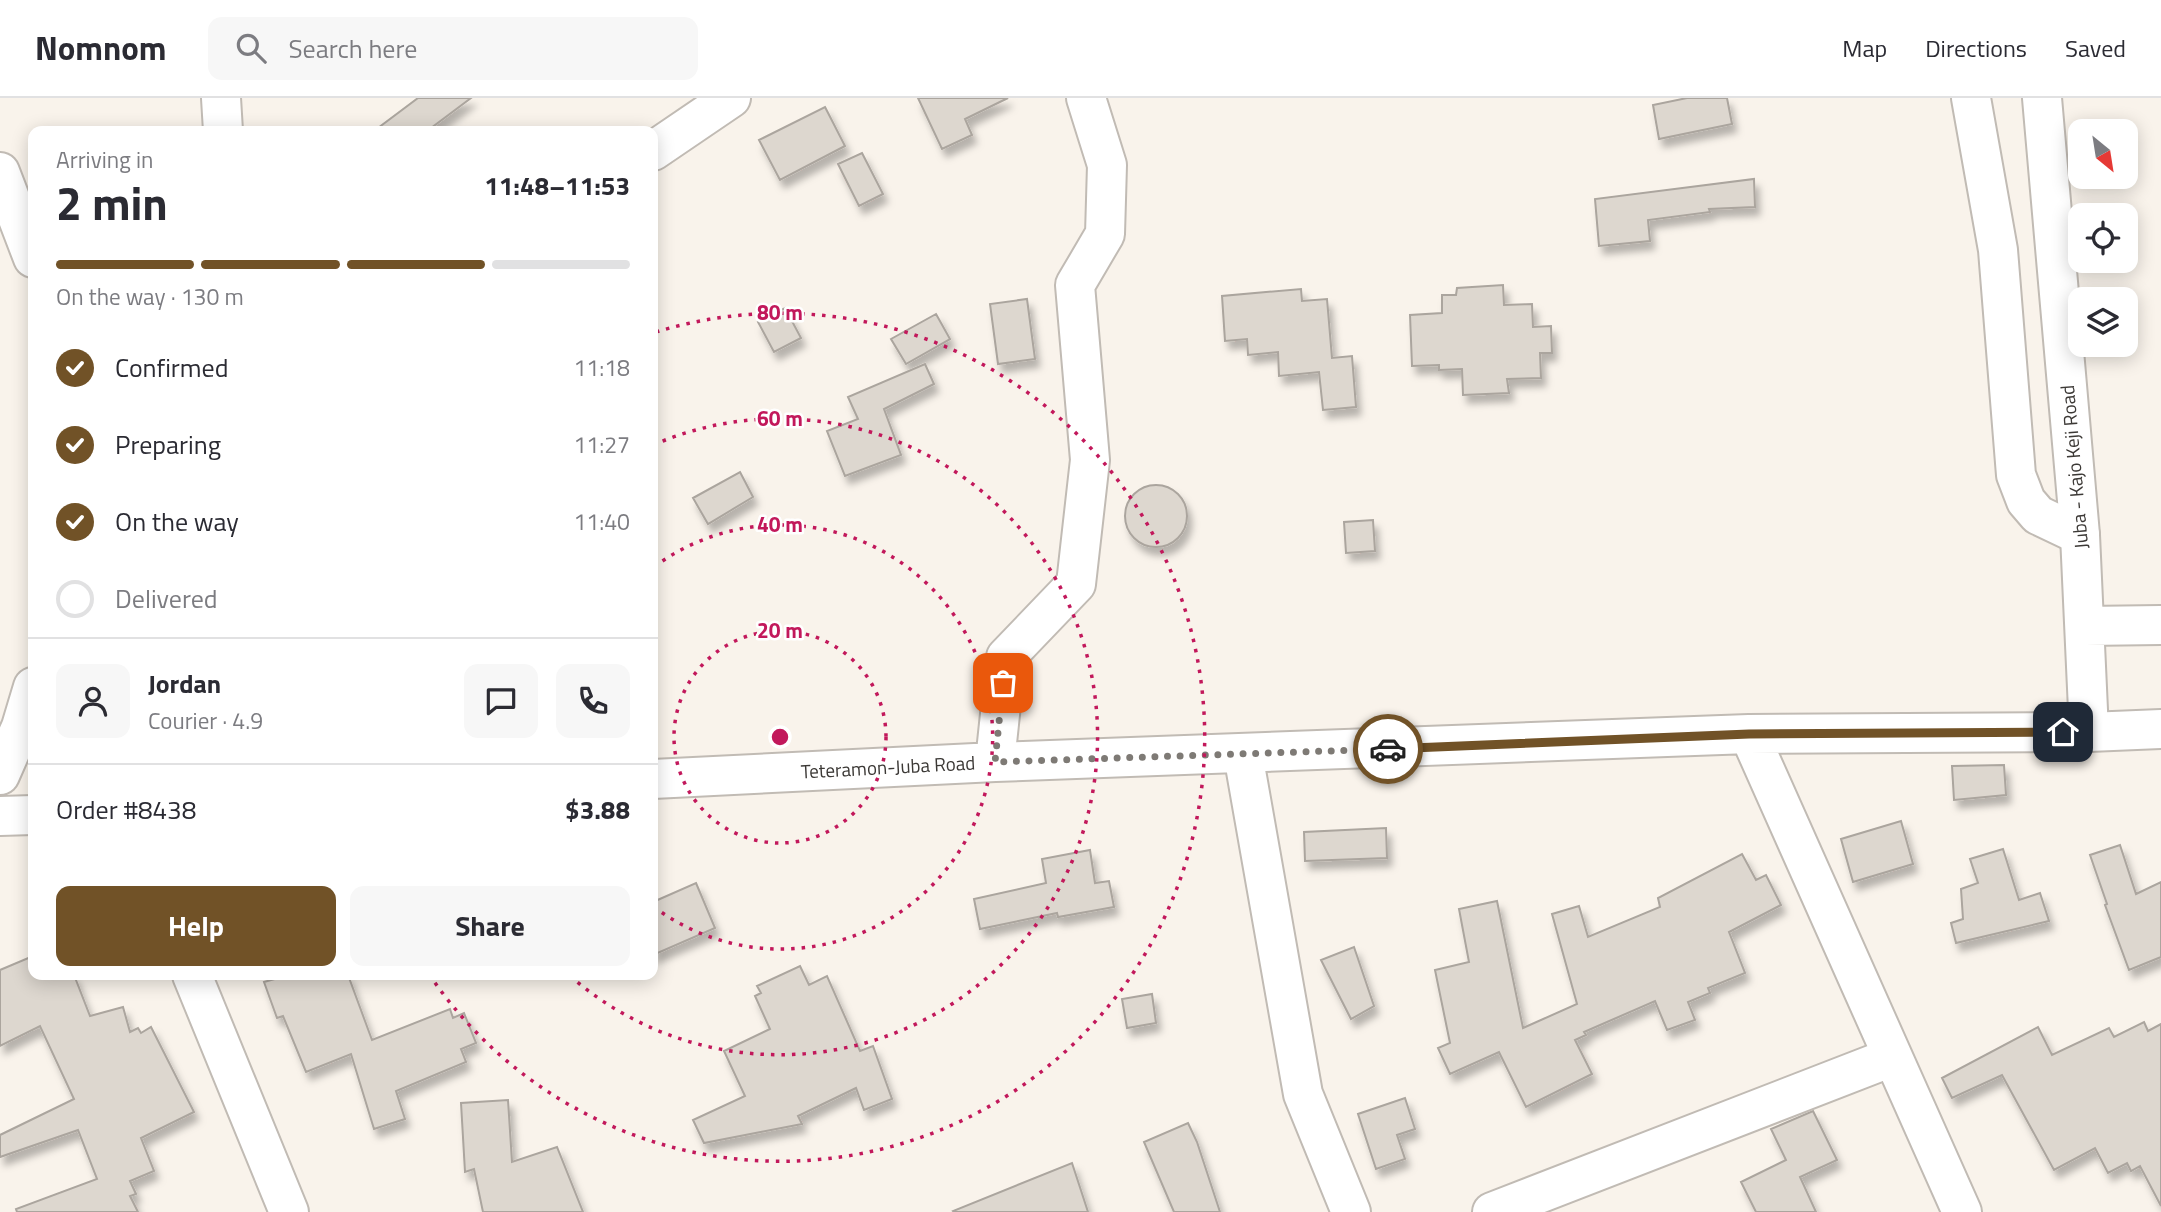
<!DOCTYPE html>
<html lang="en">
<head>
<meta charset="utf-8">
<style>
  body { margin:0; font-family:"Titillium Web",sans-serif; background:#f7f7f7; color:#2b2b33; height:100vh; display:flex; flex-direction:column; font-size:26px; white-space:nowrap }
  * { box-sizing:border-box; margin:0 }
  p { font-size:23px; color:#7c7c81 }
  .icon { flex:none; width:38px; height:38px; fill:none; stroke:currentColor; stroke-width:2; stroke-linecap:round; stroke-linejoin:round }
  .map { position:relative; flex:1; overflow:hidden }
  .sheet { position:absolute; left:28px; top:28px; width:630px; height:854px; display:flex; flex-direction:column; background:#fff; border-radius:14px; box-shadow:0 4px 18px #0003 }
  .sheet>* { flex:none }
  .needle { width:46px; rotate:150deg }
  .tools { position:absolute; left:2068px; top:21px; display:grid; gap:14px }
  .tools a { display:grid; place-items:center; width:70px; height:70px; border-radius:14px; background:#fff; box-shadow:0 4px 18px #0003; font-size:35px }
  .pin { position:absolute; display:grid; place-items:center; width:60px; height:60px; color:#fff; margin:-30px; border-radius:14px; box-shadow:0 4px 10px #0006 }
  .courier { position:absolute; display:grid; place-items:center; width:70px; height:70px; margin:-35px; border:5px solid #715227; border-radius:50%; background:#fff; color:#222; box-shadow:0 2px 9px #0007 }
  .headline em { font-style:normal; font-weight:700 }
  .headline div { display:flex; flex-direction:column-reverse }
  .headline { display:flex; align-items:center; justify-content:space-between; height:119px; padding:0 28px }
  h1 { font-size:46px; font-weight:700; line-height:52px }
  .bar { display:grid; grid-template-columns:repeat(4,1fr); gap:10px 7px; align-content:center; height:84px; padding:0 28px }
  .bar i { height:9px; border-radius:5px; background:#e1e1e2 }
  .bar .on { background:#715227 }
  .bar p { grid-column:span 4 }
  .line { display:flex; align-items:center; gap:18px; padding:0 28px; border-top:2px solid #e1e1e2 }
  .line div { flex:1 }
  .round { display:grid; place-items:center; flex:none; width:74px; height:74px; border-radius:14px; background:#f7f7f7 }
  ol { padding:0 28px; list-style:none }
  li { display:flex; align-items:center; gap:21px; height:77px }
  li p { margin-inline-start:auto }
  li .icon { padding:7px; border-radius:50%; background:#715227; color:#fff; stroke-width:4 }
  li:last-child { color:#7c7c81 }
  li i { width:38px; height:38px; border:4px solid #e1e1e2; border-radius:50% }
  .primary-button { display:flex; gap:14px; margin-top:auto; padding:14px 28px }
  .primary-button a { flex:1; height:80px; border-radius:14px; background:#715227; color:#fff; font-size:28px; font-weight:700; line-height:80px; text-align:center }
  .primary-button a+a { background:#f7f7f7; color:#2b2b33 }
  header { display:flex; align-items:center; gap:42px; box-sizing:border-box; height:98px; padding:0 35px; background:#fff; border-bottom:2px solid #e1e1e2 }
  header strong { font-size:33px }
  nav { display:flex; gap:38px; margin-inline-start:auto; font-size:24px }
  .search { width:490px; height:63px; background:#f7f7f7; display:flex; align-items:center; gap:18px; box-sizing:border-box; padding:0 24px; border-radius:14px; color:#7c7c81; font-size:26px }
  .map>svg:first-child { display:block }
</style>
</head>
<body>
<header>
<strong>Nomnom</strong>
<div class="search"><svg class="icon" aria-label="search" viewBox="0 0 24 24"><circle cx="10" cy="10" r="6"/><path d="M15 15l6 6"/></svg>Search here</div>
<nav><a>Map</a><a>Directions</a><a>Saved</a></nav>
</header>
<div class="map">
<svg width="2161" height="1114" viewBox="0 0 2161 1114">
  <defs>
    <filter id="shadow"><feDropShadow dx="4.5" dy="8" stdDeviation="3.5" flood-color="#0004"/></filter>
  </defs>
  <rect width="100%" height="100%" fill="#f9f3eb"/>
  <path fill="#ddd7cf" stroke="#aba59e" stroke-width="2" filter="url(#shadow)" d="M418,0H471L427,33H374Z
    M918,0H1008L965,21L972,37L942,51Z
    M1687,0H1727L1732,26L1659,41L1653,7Z
    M825,9L845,48L780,82L759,42Z
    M862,55L883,96L859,108L838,66Z
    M1754,81L1755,109L1709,111L1710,114L1648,122L1650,143L1599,148L1595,101Z
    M1503,187L1504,207L1532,206L1533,229L1551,228L1552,255H1540L1541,280L1507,281L1509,295L1463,297L1462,271L1439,272V267L1412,268L1410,217L1442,215V197H1456L1457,190Z
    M1301,191L1302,203L1327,201L1332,260L1352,258L1356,309L1323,312L1319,274L1279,278L1278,254L1248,257L1247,241L1225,243L1222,198Z
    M1027,201L1035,261L998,266L990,206Z
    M785,210L801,240L774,254L758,224Z
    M936,216L950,241L906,266L891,241Z
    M925,266L934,286L884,311L901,357L845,378L827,333L858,321L848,299Z
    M740,374L753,399L708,426L693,400Z
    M1125 418a31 31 0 1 1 62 0a31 31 0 1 1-62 0Z
    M1373,422L1375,453L1346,455L1344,424Z
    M2004,667L2006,697L1954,702L1952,668Z
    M1901,723L1913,766L1853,784L1841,741Z
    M1386,730L1387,760L1305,763L1304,734Z
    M2120,747L2136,796L2161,784V859L2129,872L2105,807L2107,806L2090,757Z
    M2003,751L2019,802L2040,795L2049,823L1956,845L1951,825L1963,821L1961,791L1978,785L1970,761Z
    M1090,752L1095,785L1109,783L1114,809L1058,819L1057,815L980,831L974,801L1046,785L1042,761Z
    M1742,756L1756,782L1766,777L1781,807L1729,834L1745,875L1708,890L1710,895L1688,904L1695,922L1667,932L1655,903L1584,934L1586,937L1575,942L1592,976L1526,1009L1499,954L1450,976L1438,950L1450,945L1435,872L1469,864L1459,811L1497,803L1523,930L1577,906L1552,816L1579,808L1588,839L1660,809L1658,800Z
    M696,785L715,830L653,857V804Z
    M1354,849L1374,908L1351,921L1321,862Z
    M33,858V877H74L90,918L123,909L130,934L138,930L141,935L151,929L194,1014L141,1040L154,1073L130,1083L136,1096L130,1098L138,1114H17L16,1111L97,1081L78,1032L0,1059V1037L74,1001L40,928L0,948V872Z
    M800,868L809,887L827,878L860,953L873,948L892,1001L864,1012L856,990L798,1018L802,1026L704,1045L693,1022L745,998L724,953L770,931L755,898L761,895L757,888Z
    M289,877H348L372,942L450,911L453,920L464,915L476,945L461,951L466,964L396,993L405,1021L374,1031L351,956L306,974L283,918L277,920L264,884Z
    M1152,896L1156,925L1127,930L1122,901Z
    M2144,924L2148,933L2161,926V1108L2140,1068L2131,1073L2127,1065L2108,1075L2095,1050L2054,1072L2002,977L1952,1000L1942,980L2038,929L2052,957L2109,930L2114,939Z
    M1405,1000L1415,1031L1397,1037L1405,1061L1376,1071L1358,1016Z
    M508,1002L512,1064L557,1049L583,1114H483L474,1071L465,1074L461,1005Z
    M1813,1013L1837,1062L1800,1079L1816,1114H1756L1741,1084L1786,1062L1771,1031Z
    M1188,1025L1197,1044L1220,1114H1174L1144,1044Z
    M1072,1065L1088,1114H954L953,1113Z"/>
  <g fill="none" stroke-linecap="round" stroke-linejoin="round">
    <g stroke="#c1bbb4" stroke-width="42">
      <path id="minor" d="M221,0L223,33
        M1971,0L1998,152L2016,377L2026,403L2038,417L2080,437
        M653,53L731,0
        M0,74L33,160
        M1749,636L1962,1114
        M1243,656L1303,996L1351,1114
        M995,664L1006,559L1076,486L1090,362L1075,187L1105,136L1107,67L1086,0
        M0,677L21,629L33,589
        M653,681L995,664L1749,636L2089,634
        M0,718L33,717
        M192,877L289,1114
        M1492,1114L1892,959"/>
    </g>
    <g stroke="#c1bbb4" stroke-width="42">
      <path id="major" d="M2042,0L2080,437L2089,634L2161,631
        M2085,528L2161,527"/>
    </g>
    <use href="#minor" stroke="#fff" stroke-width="38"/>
    <use href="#major" stroke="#fff" stroke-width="38"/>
  </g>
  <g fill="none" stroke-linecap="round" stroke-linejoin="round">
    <path stroke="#7e7a75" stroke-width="7" stroke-dasharray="0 12.6" d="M1003,585L995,664L1388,651"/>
    <path stroke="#715227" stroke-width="9" d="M1388,651L1749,636L2063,634"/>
  </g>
  <g fill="none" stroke="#c2185b" stroke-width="3.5" stroke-dasharray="3.5 7">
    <circle cx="780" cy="639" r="106"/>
    <path d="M654 469A212 212 0 1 1 654 809"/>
    <path d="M653 347A318 318 0 1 1 569 877"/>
    <path d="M656 234A424 424 0 1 1 431 879"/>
  </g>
  <g text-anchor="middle" stroke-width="5" stroke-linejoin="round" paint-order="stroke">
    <g font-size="19" fill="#3c3936" stroke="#fff">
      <text transform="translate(2074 369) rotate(-95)" y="7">Juba - Kajo Keji Road</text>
      <text transform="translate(888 669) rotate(-3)" y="7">Teteramon-Juba Road</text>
    </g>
  </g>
  <circle cx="780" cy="639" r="10" fill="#c2185b" stroke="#fff" stroke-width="3.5"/>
  <g font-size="21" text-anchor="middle" font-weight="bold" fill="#c2185b" stroke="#fff" stroke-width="5" stroke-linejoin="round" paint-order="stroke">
    <text x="780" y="222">80 m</text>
    <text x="780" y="328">60 m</text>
    <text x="780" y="434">40 m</text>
    <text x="780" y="540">20 m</text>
  </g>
</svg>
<div class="tools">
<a><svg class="needle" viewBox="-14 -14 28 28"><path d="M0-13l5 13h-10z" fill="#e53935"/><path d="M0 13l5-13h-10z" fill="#7c7c81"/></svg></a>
<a><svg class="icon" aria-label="locate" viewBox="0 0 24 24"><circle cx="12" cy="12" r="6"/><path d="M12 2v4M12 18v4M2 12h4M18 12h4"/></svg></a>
<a><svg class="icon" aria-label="layers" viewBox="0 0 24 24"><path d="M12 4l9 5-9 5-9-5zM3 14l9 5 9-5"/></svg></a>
</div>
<div class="pin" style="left:1003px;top:585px;background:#ea580c"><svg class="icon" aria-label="bag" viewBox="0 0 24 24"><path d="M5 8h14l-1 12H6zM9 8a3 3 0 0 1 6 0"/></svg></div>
<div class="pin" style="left:2063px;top:634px;background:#1f2937"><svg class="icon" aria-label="home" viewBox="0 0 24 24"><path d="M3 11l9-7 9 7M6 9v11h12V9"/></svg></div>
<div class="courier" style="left:1388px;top:651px"><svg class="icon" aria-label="car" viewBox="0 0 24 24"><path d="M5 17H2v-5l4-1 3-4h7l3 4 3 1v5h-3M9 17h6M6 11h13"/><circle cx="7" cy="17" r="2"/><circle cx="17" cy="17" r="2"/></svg></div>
<section class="sheet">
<div class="headline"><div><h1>2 min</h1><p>Arriving in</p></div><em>11:48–11:53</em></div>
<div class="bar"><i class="on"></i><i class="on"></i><i class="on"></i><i></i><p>On the way · 130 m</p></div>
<ol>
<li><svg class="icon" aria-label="check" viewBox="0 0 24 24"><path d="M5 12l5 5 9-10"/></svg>Confirmed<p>11:18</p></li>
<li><svg class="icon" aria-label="check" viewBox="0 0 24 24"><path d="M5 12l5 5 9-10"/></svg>Preparing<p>11:27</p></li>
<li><svg class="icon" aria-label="check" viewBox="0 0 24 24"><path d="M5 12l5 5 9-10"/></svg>On the way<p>11:40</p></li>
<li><i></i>Delivered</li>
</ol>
<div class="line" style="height:126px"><a class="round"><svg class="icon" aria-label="person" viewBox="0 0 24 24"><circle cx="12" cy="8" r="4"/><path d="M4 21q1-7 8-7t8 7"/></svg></a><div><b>Jordan</b><p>Courier · 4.9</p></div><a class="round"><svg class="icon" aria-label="chat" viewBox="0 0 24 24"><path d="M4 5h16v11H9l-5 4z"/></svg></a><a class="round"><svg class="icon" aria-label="phone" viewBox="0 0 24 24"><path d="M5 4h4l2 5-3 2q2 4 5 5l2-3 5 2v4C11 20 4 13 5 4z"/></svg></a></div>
<div class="line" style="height:91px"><div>Order #8438</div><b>$3.88</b></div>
<div class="primary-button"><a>Help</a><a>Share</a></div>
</section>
</div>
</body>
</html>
